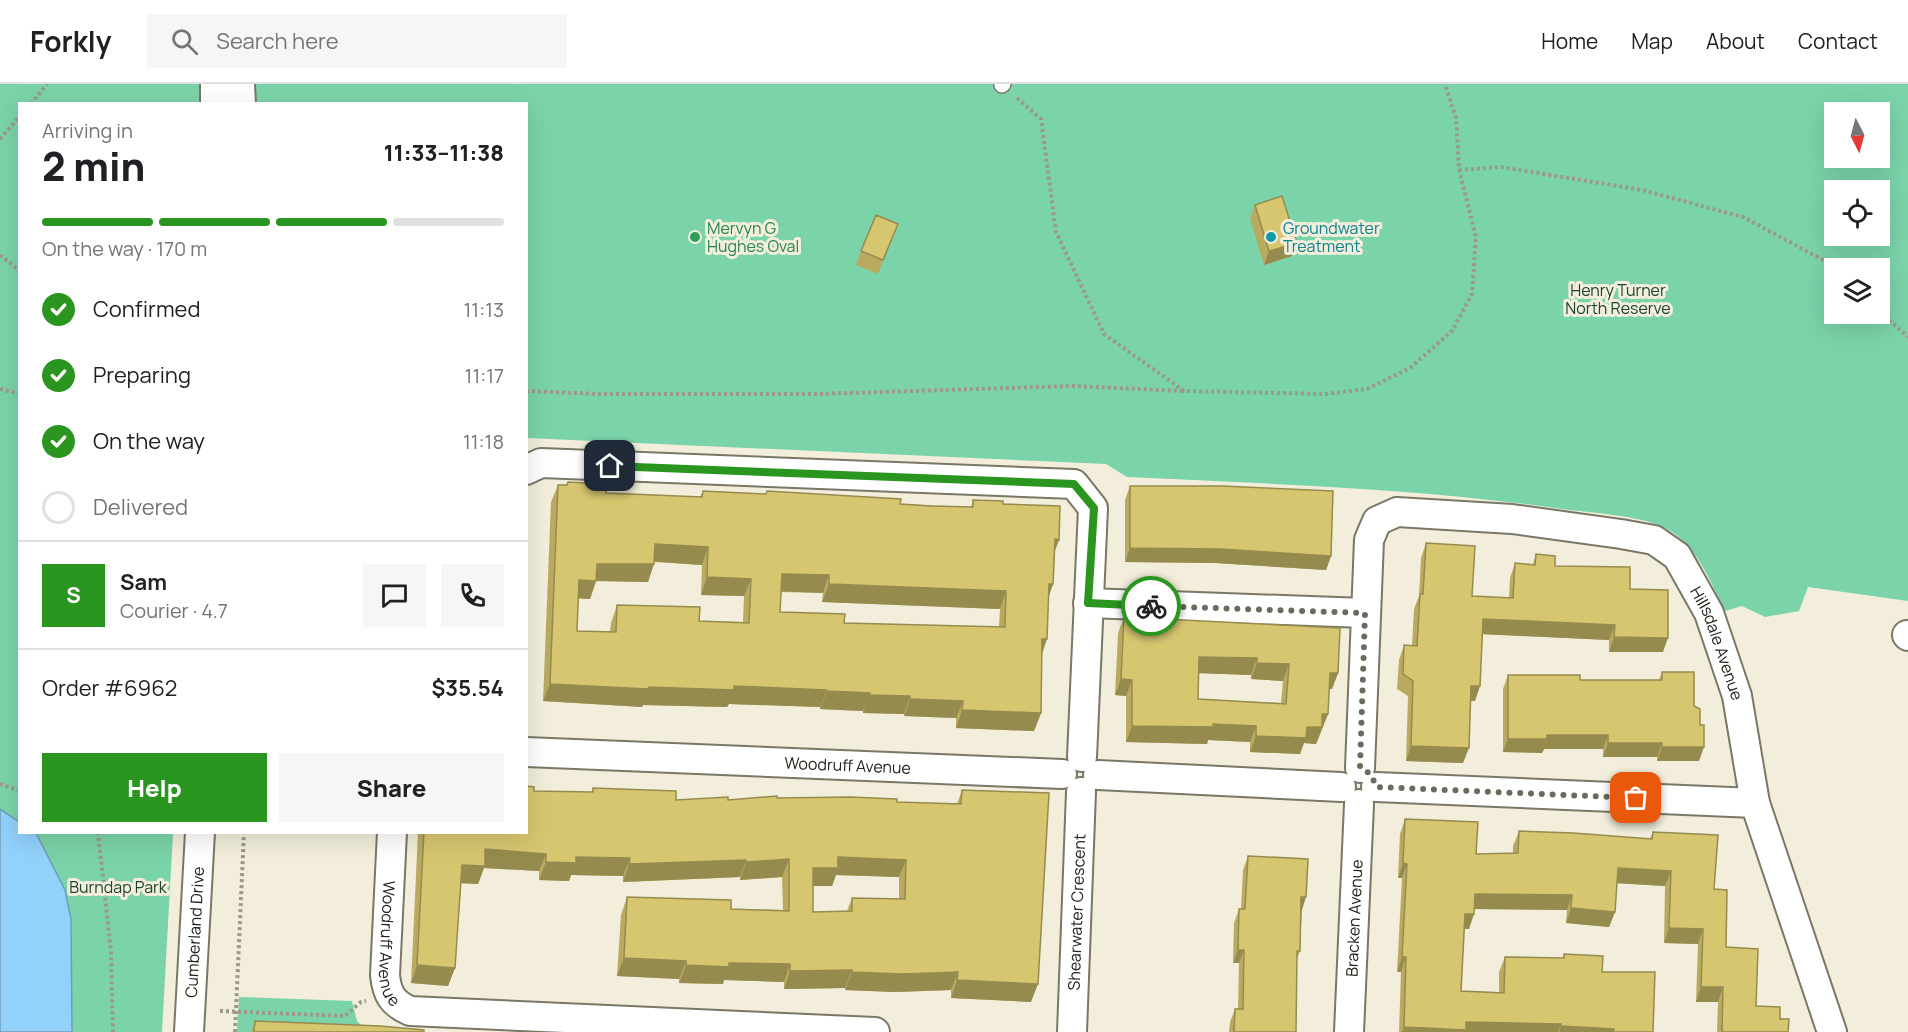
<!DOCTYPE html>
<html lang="en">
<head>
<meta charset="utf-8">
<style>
  body { margin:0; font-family:Manrope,sans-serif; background:#f6f6f6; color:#202124; height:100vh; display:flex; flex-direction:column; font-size:22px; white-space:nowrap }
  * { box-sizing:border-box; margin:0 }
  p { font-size:20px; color:#757577 }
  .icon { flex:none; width:33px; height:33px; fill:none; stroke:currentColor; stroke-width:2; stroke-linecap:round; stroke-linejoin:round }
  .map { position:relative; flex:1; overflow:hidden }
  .sheet { position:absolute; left:18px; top:18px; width:510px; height:732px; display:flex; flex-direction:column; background:#fff; border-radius:0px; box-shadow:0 6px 24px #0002 }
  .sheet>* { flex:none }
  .needle { width:39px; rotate:174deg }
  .tools { position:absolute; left:1824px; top:18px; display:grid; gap:12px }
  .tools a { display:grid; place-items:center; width:66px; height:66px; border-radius:0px; background:#fff; box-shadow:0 6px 24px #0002; font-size:30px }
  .pin { position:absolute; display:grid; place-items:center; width:51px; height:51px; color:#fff; margin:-26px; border-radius:12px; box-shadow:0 3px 9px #0006 }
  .courier { position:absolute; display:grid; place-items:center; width:60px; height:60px; margin:-30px; border:4px solid #2b961f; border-radius:50%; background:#fff; color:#222; box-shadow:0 2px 8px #0007 }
  .headline em { font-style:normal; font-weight:800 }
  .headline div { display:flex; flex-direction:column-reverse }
  .headline { display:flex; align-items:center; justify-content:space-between; height:102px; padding:0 24px }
  h1 { font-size:39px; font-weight:800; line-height:45px }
  .bar { display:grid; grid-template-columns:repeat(4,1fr); gap:9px 6px; align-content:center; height:72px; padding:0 24px }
  .bar i { height:8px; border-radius:4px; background:#e0e0e0 }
  .bar .current { background:#2b961f }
  .bar p { grid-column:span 4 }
  .line { display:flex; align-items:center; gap:15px; padding:0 24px; border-top:2px solid #e0e0e0 }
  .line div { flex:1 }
  .round { display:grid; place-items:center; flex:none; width:63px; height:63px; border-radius:0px; background:#f6f6f6 }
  ol { padding:0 24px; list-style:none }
  li { display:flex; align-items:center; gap:18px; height:66px }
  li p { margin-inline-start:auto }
  li .icon { padding:6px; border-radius:50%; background:#2b961f; color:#fff; stroke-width:4 }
  li:last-child { color:#757577 }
  li i { width:33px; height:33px; border:3px solid #e0e0e0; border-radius:50% }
  .action { display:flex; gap:12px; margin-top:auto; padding:12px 24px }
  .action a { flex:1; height:69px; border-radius:0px; background:#2b961f; color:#fff; font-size:24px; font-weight:800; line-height:69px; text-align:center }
  .action a+a { background:#f6f6f6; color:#202124 }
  header { display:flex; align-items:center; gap:36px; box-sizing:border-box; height:84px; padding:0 30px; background:#fff; border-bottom:2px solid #e0e0e0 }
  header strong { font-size:28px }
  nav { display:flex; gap:33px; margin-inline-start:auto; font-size:21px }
  .search { width:420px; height:54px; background:#f6f6f6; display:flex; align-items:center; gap:15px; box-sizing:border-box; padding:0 21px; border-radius:0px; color:#757577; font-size:22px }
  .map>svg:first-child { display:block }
</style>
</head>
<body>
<header>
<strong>Forkly</strong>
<div class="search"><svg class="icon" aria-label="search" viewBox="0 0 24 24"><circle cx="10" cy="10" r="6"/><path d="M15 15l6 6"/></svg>Search here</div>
<nav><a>Home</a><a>Map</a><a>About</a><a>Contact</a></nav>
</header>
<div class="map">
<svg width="1908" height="948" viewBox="0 0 1908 948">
  <rect width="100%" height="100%" fill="#f2eedb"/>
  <path fill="#7bd3a9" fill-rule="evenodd" d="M0,0H209L208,19L20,20L19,738L0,725Z
    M255,0H1908V517L1808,503L1799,527L1765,533L1742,522L1725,527C1710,497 1696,459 1665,444C1639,431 1591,429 1562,425C1418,404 1272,400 1127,393L1106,380L527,354L526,20L255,19ZM1834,28H1880V74H1834ZM1834,106H1880V152H1834ZM1834,184H1880V230H1834Z
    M35,749H173L162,948H72L71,835L65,806Z
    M239,913L352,917L357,937L368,948H237Z"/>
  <path fill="#91d1fa" stroke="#709cb7" stroke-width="1.5" d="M0,725L19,738L20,748L36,749L65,806L71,835L72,948H0Z"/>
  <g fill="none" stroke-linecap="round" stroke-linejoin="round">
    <g stroke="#7a7766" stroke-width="18">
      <path id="service" d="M1002,1L1003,0"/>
    </g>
    <g stroke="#7a7766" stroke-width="32">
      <g id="minor">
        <path d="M240,0L241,20"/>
        <path d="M215,20V0"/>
        <path d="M526,386L541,379L1074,400L1093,424L1082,673"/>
        <path d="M1088,519L1365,529"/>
        <path d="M1907,551L1908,552"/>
        <path id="s1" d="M526,668L1062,690"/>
        <path id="s2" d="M1360,684L1369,456L1377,437L1397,428L1512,435L1621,450L1654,456L1677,472L1709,529L1737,612L1755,719L1832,948"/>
        <path d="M1098,691L1341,703"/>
        <path d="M1376,703L1755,719"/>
        <path id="s3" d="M392,748L385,891C387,910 392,919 410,927L875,948"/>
        <path id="s4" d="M189,948L200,748"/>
        <path id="s5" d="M1072,948L1081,708"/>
        <path id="s6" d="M1349,948L1359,720"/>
      </g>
    </g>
    <path stroke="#9c998b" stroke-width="4" stroke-dasharray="3 3" stroke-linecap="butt" d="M1017,14L1041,35L1056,148L1104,250L1184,307L1326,310L1367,305L1410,284L1452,247L1472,210L1476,153L1459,86L1456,34L1445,0
      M31,20L47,0
      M0,55L20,32
      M1459,86L1501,83L1642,106L1743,133L1823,176L1834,187
      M0,171L20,187
      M1880,228L1908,253
      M0,305L20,310
      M526,307L600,310H816L1073,302L1183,307
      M0,700L20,707
      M98,748L111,868L113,948
      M220,927L345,932L361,918L366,917
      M235,948L244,748"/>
    <use href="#service" stroke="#fff" stroke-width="15"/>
    <use href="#minor" stroke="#fff" stroke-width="28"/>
  </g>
  <path fill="#b9aa60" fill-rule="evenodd" d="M1255,121L1297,159L1292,172L1264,181L1250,134Z
    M893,153L878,190L856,181L861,167Z
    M568,398L606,409L700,413L703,407L766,410L767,407L900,420L971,423L973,416L1003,420L1059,456L1055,467L1053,500L1049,512L1042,570L1041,629L1034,647L956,644V634L904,632V630L863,629V627L820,625V623L729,620L727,623L643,621L642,623L543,617L551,418L558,401H567ZM654,478L702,481L701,511L744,512L743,538L699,537L617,521L611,539L610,548L577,547L578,514L590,515L596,497L648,498ZM781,508L823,509L822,518L1000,525L999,543L844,539L780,528Z
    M1130,402L1331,472L1326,486L1215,479L1125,478V416Z
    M1426,459L1472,512L1509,514L1510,494L1515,479L1533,480L1536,470L1555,482L1630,505L1663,568H1609V556L1483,550L1475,617H1470L1463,679L1406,677L1408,612L1397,605L1399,576L1404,561L1412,562L1414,525L1419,512L1421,474Z
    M1124,533L1338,589L1332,605H1329L1328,630L1316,660L1304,659L1300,670L1250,668V658L1208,656L1207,660L1126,658V612L1115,611L1118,549ZM1199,589L1251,591V595L1283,597L1281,619L1198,615Z
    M1662,588L1694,622L1699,677H1657V673H1603V665H1544L1542,669L1503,668V605L1508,591L1580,596H1659Z
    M593,704L676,716H728L777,714L957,720L962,706L1031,918L951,914V906L895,908L845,906V904L784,905V898L724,896L723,900L679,899V895L617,892L621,831L627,813L731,825L783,826L782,793L740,796V793L623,798V792L571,791L569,797L539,796V787L484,784L478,800L461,799L455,884L448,902L411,899L418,748H526L592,708ZM836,791L899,793V815L852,814L847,827L813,828V802H832Z
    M1405,735L1476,770H1513V762L1519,747L1650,755L1653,748L1714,805L1726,863L1756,922L1780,935L1788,948H1717L1718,918H1696L1698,860L1664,859L1665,802L1617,799L1615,828L1609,843L1566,839L1567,826L1474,825L1469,845H1464L1461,907L1499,908V888L1505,873L1563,874L1564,870L1602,888L1653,948H1399L1401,888H1397L1402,794H1398L1400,750Z
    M1248,772L1302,826L1300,867L1297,875L1296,948H1229L1230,938L1235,925H1238L1239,879H1233L1234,839L1239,825H1241L1243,786Z
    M255,937L424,948H251Z"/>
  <path fill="#968b4e" d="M1297,159L1292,172L1264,181L1269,167Z
    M1055,455L1059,456L1052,473Z
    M655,460L708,463L702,481L648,477Z
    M1130,464L1220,465L1331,472L1326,486L1215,479L1125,478Z
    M597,480H654L648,498L596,497L590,515L572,514L579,496Z
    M782,490L829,491L823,509L775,507Z
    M707,493L751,495L744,512L701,511Z
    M829,500L1006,507L1000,525L822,518Z
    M1049,500H1053L1047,517Z
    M1483,535L1615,541L1609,556L1478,550Z
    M1614,553L1668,554L1663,568H1609Z
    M1042,555H1047L1041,573Z
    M1199,573L1257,574L1251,591L1193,589Z
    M1257,579L1289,580L1283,597L1251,595Z
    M1330,589H1338L1332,605H1324Z
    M1121,595L1132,596L1126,612L1115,611Z
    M550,600L649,603L734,602L827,606L820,623L729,620L727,623L643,621L642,623L543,617Z
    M1471,602H1480L1475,617L1466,616Z
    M827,607L870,609L863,627L820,625Z
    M869,611L910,612L904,630L863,629Z
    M910,615L963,617L956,634L904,632Z
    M962,626L1041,629L1034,647L956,644Z
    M1322,630H1328L1316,660L1304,659L1300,670L1250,668L1256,652Z
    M1213,640L1256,642L1250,658L1208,656L1207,660L1126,658L1132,642Z
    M1547,651H1608L1603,665H1544L1542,669L1503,668L1508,655Z
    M1608,659H1662L1657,673H1603Z
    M1411,662L1469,664L1463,679L1406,677Z
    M1662,663H1704L1699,677H1657Z
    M485,765L546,770L539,787L484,784L478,800L456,799L462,781Z
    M576,773L630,774L623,792L571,791L569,797L539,796L546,778Z
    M838,773L906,776L899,793L836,791L832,802H806L813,784Z
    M789,775L782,793L740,796L746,778Z
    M746,776L740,793L623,798L629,780Z
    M1403,779L1407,780L1402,794H1398Z
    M1618,784L1671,787L1665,802L1613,799Z
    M1475,810L1572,811L1567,826L1470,825Z
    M1301,813H1306L1302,826H1296Z
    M1571,824L1615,828L1609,843L1566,839Z
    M1465,830H1474L1469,845L1460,844Z
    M1669,844L1703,845L1698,860L1664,859Z
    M1238,866H1244L1239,879H1233Z
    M1402,873H1406L1401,888H1397Z
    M624,874L686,877L679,895L617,892Z
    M729,879L790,880L784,898L724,896L723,900L679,899L686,881Z
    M417,881L455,884L448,902L411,899Z
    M852,886L845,904L784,905L790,887Z
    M852,888H958L951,906L895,908L845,906Z
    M957,896L1038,900L1031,918L951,914Z
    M1701,903H1723L1718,918H1696Z
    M1466,938L1561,940L1558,948H1402L1404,943Z
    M1561,942L1614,945L1613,948H1559Z"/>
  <path fill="#d7c670" stroke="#968b4e" stroke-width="1.5" fill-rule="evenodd" d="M1282,112L1297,159L1269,167L1255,121Z
    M876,131L898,140L883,176L861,167Z
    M568,398L607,400L606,409L702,413L703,407L766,410L767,407L901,415L900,420L931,422L973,423V416L1003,417V420L1060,422L1059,456L1055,455L1053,500H1049L1047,555H1042L1041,629L962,626L963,617L910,615V612L869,611L870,609L827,607V606L734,602V606L649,603L648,605L550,600L558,401H567ZM655,460L708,463L707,493L751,495L749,539L699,537L700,523L617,521L616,548L577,547L579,496L596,497L597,480H654ZM782,490L829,491V500L1006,507L1005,543L844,539L845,530L780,528Z
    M1130,402H1222L1333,407L1331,472L1220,465L1130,464Z
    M1426,459L1475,462L1472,512L1513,514L1515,479L1535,481L1536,470L1555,472V482L1630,483V505L1668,506V554L1614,553L1615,541L1483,535L1480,602H1471L1469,664L1411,662L1413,597L1403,590L1404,561L1417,562L1420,510H1423Z
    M1124,533L1340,544L1338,589H1330L1328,630H1322V643H1307L1306,654L1256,652V642L1213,640V643L1132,642V596L1121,595ZM1199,573L1257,574V579L1289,580L1286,620L1198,615Z
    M1662,588H1694V622L1700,625V641H1704V663H1662V659H1608V651H1547V655H1508V591H1580V596H1662Z
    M526,702L534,703V707L593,708V704L676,707V716L728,713V716L777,712V714L849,713L897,715V718L961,720L962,706L1049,709L1038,900L957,896L958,888L902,890L852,888V886L790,887V880L729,879V883L686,881V877L624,874L627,813L731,816V825L789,827V775L746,778V776L629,780L630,774L576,773V779L546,778V770L485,765V782L462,781L455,884L417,881L424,748H526ZM838,773L906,776L905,815L852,814V827L813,828V784H838Z
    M1405,735L1478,738L1476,770L1518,769L1519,747L1573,749L1652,755L1653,748L1718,751L1714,805L1727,806L1726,863L1758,865L1756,922L1780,923V935H1789L1788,948H1722L1723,903H1701L1703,845L1669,844L1671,787L1618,784L1615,828L1571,824L1572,811L1475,810L1474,830H1465L1461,907L1504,909L1505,873L1564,874V870L1603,872L1602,888H1655L1653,948H1614V945L1561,942V940L1466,938V946L1404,943L1406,873H1402L1407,780L1403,779Z
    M1248,772L1308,775L1306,813H1301L1300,867H1297L1296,948H1234L1235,925H1243L1244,866H1238L1239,825H1245Z
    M255,937L380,942L424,946V948H254Z"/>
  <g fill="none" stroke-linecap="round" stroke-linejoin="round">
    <path stroke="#6c695e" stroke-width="6" stroke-dasharray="0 10.8" d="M1151,522L1365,529L1360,684L1371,690L1376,703L1636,714"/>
    <path stroke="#2b961f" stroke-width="8" d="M610,382L1074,400L1094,424L1088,519L1151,522"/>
  </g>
  <circle fill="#2e9e5b" stroke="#f2eedb" stroke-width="2" cx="695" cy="153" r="6"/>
  <circle fill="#0f9aa8" stroke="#f2eedb" stroke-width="2" cx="1271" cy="153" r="6"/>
  <g text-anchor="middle" stroke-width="6" stroke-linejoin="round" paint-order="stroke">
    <g font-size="16" fill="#27864d" stroke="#f2eedb" text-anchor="start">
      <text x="707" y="150">Mervyn G<tspan x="707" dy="18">Hughes Oval</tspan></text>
    </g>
    <g font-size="16" fill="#0d838f" stroke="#f2eedb" text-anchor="start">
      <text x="1283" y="150">Groundwater<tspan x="1283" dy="18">Treatment</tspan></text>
    </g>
    <g font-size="16" fill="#1c4331" stroke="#f2eedb">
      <text x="1618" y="212">Henry Turner<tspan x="1618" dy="18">North Reserve</tspan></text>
      <text x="118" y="809">Burndap Park</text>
    </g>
    <g font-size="16" fill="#24221b" stroke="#f2eedb">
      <text dy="6" stroke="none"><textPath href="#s2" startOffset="654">Hillsdale Avenue</textPath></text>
      <text dy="6" stroke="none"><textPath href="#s1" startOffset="322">Woodruff Avenue</textPath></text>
      <text dy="6" stroke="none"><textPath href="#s5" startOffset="120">Shearwater Crescent</textPath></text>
      <text dy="6" stroke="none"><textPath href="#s6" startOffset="114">Bracken Avenue</textPath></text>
      <text dy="6" stroke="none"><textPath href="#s4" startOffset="100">Cumberland Drive</textPath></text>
      <text dy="6" stroke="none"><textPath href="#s3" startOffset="112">Woodruff Avenue</textPath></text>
    </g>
  </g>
</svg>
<div class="tools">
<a><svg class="needle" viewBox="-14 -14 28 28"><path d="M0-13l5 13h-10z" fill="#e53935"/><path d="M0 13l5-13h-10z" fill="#757577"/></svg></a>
<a><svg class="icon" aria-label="locate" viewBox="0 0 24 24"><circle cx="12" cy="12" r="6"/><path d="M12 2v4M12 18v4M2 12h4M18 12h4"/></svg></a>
<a><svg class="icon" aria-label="layers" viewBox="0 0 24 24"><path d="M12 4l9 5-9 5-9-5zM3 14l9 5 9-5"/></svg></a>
</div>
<div class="pin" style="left:1636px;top:714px;background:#ea580c"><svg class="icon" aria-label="bag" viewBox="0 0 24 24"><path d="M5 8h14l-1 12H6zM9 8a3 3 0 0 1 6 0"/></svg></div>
<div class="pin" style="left:610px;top:382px;background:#1f2937"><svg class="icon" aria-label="home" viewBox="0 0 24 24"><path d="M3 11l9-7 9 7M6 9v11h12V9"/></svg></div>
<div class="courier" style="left:1151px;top:522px"><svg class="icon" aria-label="bike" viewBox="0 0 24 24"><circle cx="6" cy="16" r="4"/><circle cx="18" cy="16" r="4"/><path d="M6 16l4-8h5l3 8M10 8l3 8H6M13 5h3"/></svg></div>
<section class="sheet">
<div class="headline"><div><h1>2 min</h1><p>Arriving in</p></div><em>11:33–11:38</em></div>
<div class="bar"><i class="current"></i><i class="current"></i><i class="current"></i><i></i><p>On the way · 170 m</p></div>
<ol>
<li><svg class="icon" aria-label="check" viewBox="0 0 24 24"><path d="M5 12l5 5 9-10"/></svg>Confirmed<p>11:13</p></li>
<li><svg class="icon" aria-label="check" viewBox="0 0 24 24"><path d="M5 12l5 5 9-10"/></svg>Preparing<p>11:17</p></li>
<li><svg class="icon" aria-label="check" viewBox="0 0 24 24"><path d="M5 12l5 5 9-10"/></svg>On the way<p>11:18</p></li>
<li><i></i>Delivered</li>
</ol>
<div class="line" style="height:108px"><b class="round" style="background:#2b961f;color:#fff">S</b><div><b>Sam</b><p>Courier · 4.7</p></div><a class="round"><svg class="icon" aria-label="chat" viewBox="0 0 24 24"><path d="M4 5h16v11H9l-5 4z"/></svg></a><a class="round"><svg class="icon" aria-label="phone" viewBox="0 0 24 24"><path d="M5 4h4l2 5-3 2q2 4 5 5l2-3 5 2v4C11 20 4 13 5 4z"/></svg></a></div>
<div class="line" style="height:78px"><div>Order #6962</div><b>$35.54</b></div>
<div class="action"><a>Help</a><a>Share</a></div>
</section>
</div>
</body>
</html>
